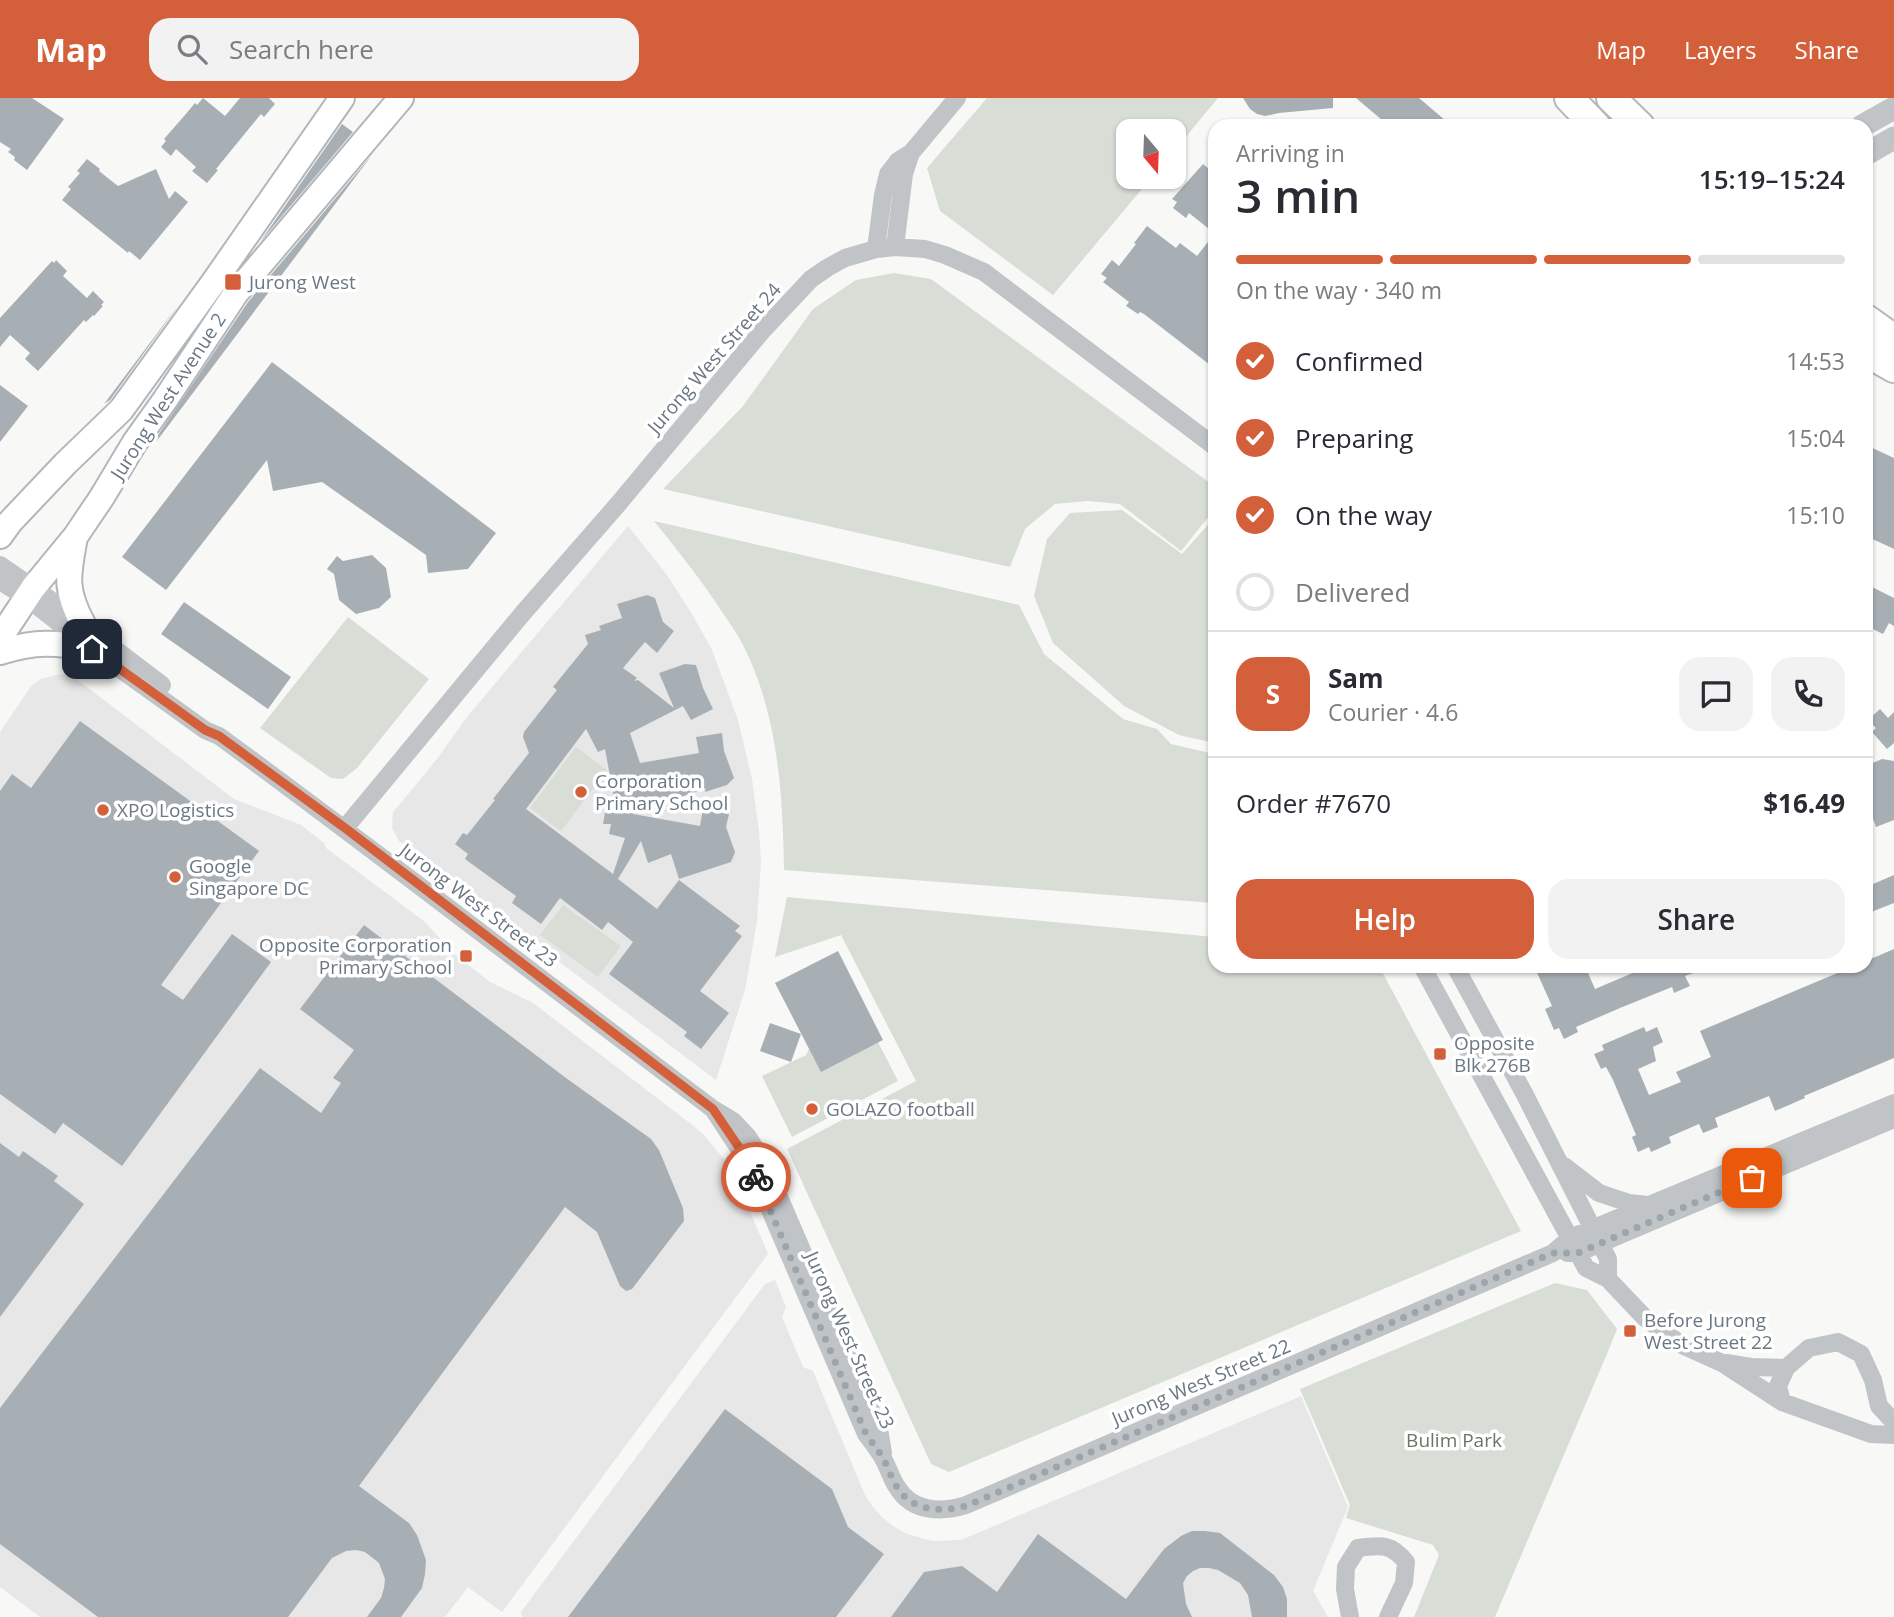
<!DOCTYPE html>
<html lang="en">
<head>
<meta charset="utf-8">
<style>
  body { margin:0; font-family:"Open Sans",sans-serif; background:#f2f2f3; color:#2b2b33; height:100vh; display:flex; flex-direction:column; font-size:26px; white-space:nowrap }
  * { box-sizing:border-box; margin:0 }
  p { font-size:23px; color:#7c7c81 }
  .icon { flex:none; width:38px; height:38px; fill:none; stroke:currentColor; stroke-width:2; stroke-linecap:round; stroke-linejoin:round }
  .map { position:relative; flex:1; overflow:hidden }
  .side { position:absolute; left:1208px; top:21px; width:665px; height:854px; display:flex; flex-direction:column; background:#fff; border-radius:21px; box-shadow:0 2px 5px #0004 }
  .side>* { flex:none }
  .needle { width:46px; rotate:161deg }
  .controls { position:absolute; left:1116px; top:21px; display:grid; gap:14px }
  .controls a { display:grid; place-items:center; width:70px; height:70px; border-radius:14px; background:#fff; box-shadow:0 2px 5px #0004; font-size:35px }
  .pin { position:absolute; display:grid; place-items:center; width:60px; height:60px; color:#fff; margin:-30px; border-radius:14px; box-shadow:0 4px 10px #0006 }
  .courier { position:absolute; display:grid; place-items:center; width:70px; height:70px; margin:-35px; border:5px solid #d4603b; border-radius:50%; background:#fff; color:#222; box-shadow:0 2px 9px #0007 }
  .overview em { font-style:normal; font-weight:600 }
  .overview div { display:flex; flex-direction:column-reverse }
  .overview { display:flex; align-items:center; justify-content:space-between; height:119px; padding:0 28px }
  h1 { font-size:46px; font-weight:600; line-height:52px }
  .bar { display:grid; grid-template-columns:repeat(4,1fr); gap:10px 7px; align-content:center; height:84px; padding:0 28px }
  .bar i { height:9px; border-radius:5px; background:#e1e1e2 }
  .bar .on { background:#d4603b }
  .bar p { grid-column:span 4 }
  .line { display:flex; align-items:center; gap:18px; padding:0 28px; border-top:2px solid #e1e1e2 }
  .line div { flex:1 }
  .round { display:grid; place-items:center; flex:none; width:74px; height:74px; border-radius:21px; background:#f2f2f3 }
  ol { padding:0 28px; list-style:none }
  li { display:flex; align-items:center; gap:21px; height:77px }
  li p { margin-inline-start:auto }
  li .icon { padding:7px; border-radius:50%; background:#d4603b; color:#fff; stroke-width:4 }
  li:last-child { color:#7c7c81 }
  li i { width:38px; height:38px; border:4px solid #e1e1e2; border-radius:50% }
  .primary-button { display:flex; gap:14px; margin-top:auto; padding:14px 28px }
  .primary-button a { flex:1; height:80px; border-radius:21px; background:#d4603b; color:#fff; font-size:28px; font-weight:600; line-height:80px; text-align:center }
  .primary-button a+a { background:#f2f2f3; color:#2b2b33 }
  header { display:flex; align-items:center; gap:42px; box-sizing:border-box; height:98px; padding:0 35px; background:#d4603b; color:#fff }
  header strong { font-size:33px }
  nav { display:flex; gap:38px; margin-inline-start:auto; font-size:24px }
  .search { width:490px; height:63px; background:#f2f2f3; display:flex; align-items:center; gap:18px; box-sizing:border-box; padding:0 24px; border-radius:21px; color:#7c7c81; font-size:26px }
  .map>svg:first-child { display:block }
</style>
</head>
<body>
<header>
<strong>Map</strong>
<div class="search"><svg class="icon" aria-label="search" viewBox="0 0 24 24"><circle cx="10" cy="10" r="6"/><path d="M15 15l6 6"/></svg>Search here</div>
<nav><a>Map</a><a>Layers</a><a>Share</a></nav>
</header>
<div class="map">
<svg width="1894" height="1519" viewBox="0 0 1894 1519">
  <rect width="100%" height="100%" fill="#f8f8f6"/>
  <path fill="#e6e7e6" d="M628,428L667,477L692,516L712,552L738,622L752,681L759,733L761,764L757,823L745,892L716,982L399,743L392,730L393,714L399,707L437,661L467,619Z
    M60,576L79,583L234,701L301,727L324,745L326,750L425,824L453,855L490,884L533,905L691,1026L704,1037L732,1071L768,1156L502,1514L468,1489L445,1519H40L0,1489V634L32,587L41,581Z
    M775,1182L786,1209L782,1219L803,1269L813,1273L865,1397L873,1409L883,1420L896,1430L907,1436L932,1443L961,1442L1301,1298L1348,1409L1313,1493L1328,1519H522L521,1514L765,1186Z"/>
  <path fill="#d8ddd6" d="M987,0H1218L1174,53V33H1129V79H1152L1053,197L940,113L927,70Z
    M894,175L931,181L1214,388V412L1181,453L1120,406L1087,403L1055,406L1025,431L1010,469L663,391L743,308L813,211L856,182Z
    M1122,412L1182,456L1214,420V645L1179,637L1124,608L1053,545L1034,498L1047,441L1070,415Z
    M654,423L1019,507L1044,556L1123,621L1157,631L1171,646L1214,656V805L784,772C783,697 778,617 744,549C739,538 731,527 724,517C703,484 679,454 654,423Z
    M348,519L429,581L357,670L343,681L331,680L260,630Z
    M576,649L607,672L561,733L530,710Z
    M787,799L1214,839V868H1379L1521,1133L949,1374L931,1366L787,1051L916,983L841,837L775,859Z
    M563,807L621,848L598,879L540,837Z
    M878,944L898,983L792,1039L762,978L804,958L805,959L812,945Z
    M1555,1185L1587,1192L1617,1231L1609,1251L1495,1519H1414L1439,1457L1433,1447L1346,1420L1350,1407L1300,1291Z"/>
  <path fill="#a8afb4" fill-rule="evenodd" d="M0,0H32L64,21L27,72L14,62L15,59L8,54L11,51L0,44Z
    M203,0L225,18L240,0H269L275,6L264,19L261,16L216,71L218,72L207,85L192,73L196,69L176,51L171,58L161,49L166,43L164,41L185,17L195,5L197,7Z
    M1243,0H1333V10L1279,15L1265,18L1257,16L1250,11Z
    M1356,0H1419L1452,28H1389Z
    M342,26L353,34L260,144Z
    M372,57L156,344L154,343L248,204Z
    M87,61L100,71L99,73L118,88L156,71L169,101L175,93L188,104L140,162L129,153L128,155L62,102L71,91L68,89L80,75L77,73Z
    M1203,66L1214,75V135L1189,115L1186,120L1173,110L1177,104L1172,101Z
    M1147,128L1176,150L1180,145L1197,158L1214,136V270L1144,216L1140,214L1138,216L1126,208L1129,204L1103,184L1107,180L1101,176L1112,162L1119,168L1136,146L1134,145Z
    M56,162L67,173L63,178L87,200L93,193L104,204L101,207L103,208L94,218L93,217L86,224L84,222L38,273L25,261L30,255L10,237L0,249V220L52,163L54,165Z
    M180,205L110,302L104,306Z
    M272,264L496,435L468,471L428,475L426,457L322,384L273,393L267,362L166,492L122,459Z
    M0,287L28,308L0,344Z
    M1866,347L1894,360V451L1866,438Z
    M372,457L386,470L391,499L379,510L356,516L339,502L334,476L327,471L337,458L343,463Z
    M1866,486L1894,500V528L1889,525L1883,536L1866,528Z
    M647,497L655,500L663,524L674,533L657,555L645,544L623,570L637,580L634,583L638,582L674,610L659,575L685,566L696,567L703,590L713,611L691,622L683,608L630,635L640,665L699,655L696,639L722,635L724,653L734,680L727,687L705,694L706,690L633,716L700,728L703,711L729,716L726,729L735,754L731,764L679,781L671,756L648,765L641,743L618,781L657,811L679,782L740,828L735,833L742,838L700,893L729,915L701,951L684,938L687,934L609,876L633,844L608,824L602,832L560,800L541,826L512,805L516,798L465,761L468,756L455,746L463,735L467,737L495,702L493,701L529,655L523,639L524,634L557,592L553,589L588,546L585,537L601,532L599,528L622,520L617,506ZM586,631L598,654L605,651L616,711L606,709L603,726H611L609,736L625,740L613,776L526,711Z
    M184,504L291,579L268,611L161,536Z
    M1880,611L1888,620L1894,614V645L1887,651L1872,634L1876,630L1868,622Z
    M80,623L259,753L161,887L183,902L232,836L271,864L122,1068L63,1025L55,1036L0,996V693L12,676L31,690Z
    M1882,661L1894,663V722L1876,729L1866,701V668Z
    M1894,777V805L1866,816V789Z
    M364,827L566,980L651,1041L659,1052L683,1110L684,1123L632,1191L626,1193L620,1188L597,1134L565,1109L359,1388L409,1425L417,1437L426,1462L425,1476L422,1490L401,1519H367L381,1500L384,1490L385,1481L379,1465L365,1454L356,1452L346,1453L332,1460L288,1519H98L0,1446V1310L260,970L321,1015L341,985L333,980L354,952L300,911Z
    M1894,851V960L1804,998L1805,1000L1775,1013L1769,998L1715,1020L1718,1029L1703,1035L1699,1026L1669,1039L1671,1045L1651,1054L1649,1049L1638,1054L1632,1039L1636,1037L1613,982L1606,969L1601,971L1594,956L1604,952L1602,947L1644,929L1646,934L1657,929L1663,944L1653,949L1656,963L1638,971L1649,997L1681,984L1676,974L1711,959L1700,933L1854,868H1866V863Z
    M838,853L883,942L821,974L775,885Z
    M1534,868H1585L1595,891L1649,868L1710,869L1685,878L1690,888L1674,895L1672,889L1620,910L1576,929L1578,934L1564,941L1559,930L1554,932L1545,911L1552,908Z
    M770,925L801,936L791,964L760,953Z
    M0,1045L19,1059L23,1053L58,1078L54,1083L84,1106L0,1219Z
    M725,1311L832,1391L848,1429L884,1456L836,1519H568Z
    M1192,1433H1205L1220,1435L1274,1477L1283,1489L1287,1501V1519H1252L1248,1497L1240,1485L1218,1472L1209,1470H1200L1193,1473L1187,1478L1183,1485L1186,1506L1192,1519H891L924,1474L962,1468L997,1494L1038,1436L1126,1501L1164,1451L1181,1438Z"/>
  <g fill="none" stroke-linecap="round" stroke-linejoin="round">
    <g stroke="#b2b7bc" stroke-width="28">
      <path id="secondary" d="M0,438L10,424L65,366L121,312L213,185L342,0
        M75,439C68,477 64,491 83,526
        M0,540L33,490L75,439L102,399L135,344L165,302L236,195L401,0
        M0,554C36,543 55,544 92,551"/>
    </g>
    <g stroke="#b4b8bb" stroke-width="32">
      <path id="primary" d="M1569,0L1596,28
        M1611,0L1640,28
        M1866,221L1894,241
        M1866,254L1894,270"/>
    </g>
    <path stroke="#c0c4c7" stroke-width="18" d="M895,149L904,76L911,55
      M876,151L883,97L888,76L898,63L911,55L957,0
      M0,467L49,501L162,587
      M0,483L27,500L92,551L205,632L219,638C386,760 548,887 713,1011L733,1023L748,1039L764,1064L879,1331L883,1355
      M345,730L523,515L619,405L763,232L811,181L827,170L845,160L876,151L895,149L925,151L945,157L984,174L1214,348
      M1422,868L1586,1170L1608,1181L1645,1220L1682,1247L1722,1265L1782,1304L1871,1336L1894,1337
      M1455,868L1524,995L1608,1161V1181
      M713,1011L753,1072L866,1336C873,1345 880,1354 885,1364C889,1372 892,1382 897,1389C912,1414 941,1415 966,1407L1553,1155L1570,1140L1894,1005
      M1564,1068L1599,1095L1629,1105L1648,1107
      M1567,1155H1578L1601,1145L1894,1021
      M1726,1265L1751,1269L1786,1270
      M1782,1304L1778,1288L1786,1270L1809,1250L1838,1244L1861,1256L1873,1282L1879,1308L1894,1324
      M1350,1519L1345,1491L1346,1469L1358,1450C1381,1447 1391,1445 1406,1464L1404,1485L1388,1519"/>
    <path stroke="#c0c4c7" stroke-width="23" d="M1862,28L1894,10
      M1866,56L1894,40"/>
    <use href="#secondary" stroke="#fff" stroke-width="24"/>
    <use href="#primary" stroke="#fff" stroke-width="28"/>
  </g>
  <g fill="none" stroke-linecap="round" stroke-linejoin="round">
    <path stroke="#9ca5ac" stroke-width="7" stroke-dasharray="0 12.6" d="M756,1079L866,1336C873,1346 880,1354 885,1364C889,1372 892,1382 897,1389C912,1414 942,1414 966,1408L1553,1155H1578L1752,1080"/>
    <path stroke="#d4603b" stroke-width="9" d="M92,551L205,632L219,638L345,730L713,1011L738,1048L756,1079"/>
  </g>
  <g fill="#d4603b" stroke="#fff" stroke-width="2.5">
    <rect x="224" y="175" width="18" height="18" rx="3.5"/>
    <circle cx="581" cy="694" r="7"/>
    <circle cx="103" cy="712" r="7"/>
    <circle cx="175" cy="779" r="7"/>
    <rect x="459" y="851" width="14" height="14" rx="3.5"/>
    <rect x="1433" y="949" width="14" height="14" rx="3.5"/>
    <circle cx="812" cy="1011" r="7"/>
    <rect x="1623" y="1226" width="14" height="14" rx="3.5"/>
  </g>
  <g text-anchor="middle" stroke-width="7" stroke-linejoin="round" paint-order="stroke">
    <g font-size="19" fill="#6a7884" stroke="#fff" text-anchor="start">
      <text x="249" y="191">Jurong West</text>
      <text x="595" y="690">Corporation<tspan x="595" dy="22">Primary School</tspan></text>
      <text x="117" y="719">XPO Logistics</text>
      <text x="189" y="775">Google<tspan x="189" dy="22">Singapore DC</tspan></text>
      <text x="452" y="854" text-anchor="end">Opposite Corporation<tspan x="452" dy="22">Primary School</tspan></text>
      <text x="1454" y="952">Opposite<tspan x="1454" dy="22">Blk 276B</tspan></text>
      <text x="826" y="1018">GOLAZO football</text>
      <text x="1644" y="1229">Before Jurong<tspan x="1644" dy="22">West Street 22</tspan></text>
    </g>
    <g font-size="19" fill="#6a7884" stroke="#fff">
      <text transform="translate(714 260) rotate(-49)" y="7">Jurong West Street 24</text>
      <text transform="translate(168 298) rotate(-57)" y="7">Jurong West Avenue 2</text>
      <text transform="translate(479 807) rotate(37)" y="7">Jurong West Street 23</text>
      <text transform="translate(850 1242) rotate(66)" y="7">Jurong West Street 23</text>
      <text transform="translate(1201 1284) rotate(-23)" y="7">Jurong West Street 22</text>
    </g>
    <g font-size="19" fill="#677764" stroke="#fff">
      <text x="1454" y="1349">Bulim Park</text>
    </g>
  </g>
</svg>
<div class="controls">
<a><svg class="needle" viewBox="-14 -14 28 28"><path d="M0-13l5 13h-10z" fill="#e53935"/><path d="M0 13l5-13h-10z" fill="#7c7c81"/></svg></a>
</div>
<div class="pin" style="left:1752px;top:1080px;background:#ea580c"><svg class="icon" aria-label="bag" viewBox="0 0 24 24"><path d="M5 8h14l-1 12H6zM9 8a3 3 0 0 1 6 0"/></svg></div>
<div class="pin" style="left:92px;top:551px;background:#1f2937"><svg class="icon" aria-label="home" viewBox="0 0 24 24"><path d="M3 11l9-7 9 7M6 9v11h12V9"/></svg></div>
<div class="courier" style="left:756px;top:1079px"><svg class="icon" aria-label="bike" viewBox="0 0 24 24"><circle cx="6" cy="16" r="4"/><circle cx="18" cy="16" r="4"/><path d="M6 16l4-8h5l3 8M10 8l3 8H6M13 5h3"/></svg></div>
<section class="side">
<div class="overview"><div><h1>3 min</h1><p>Arriving in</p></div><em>15:19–15:24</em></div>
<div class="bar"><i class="on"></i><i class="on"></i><i class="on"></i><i></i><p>On the way · 340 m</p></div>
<ol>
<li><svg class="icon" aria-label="check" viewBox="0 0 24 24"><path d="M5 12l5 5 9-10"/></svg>Confirmed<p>14:53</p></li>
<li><svg class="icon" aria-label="check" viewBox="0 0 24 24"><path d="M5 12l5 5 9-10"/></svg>Preparing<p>15:04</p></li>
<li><svg class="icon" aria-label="check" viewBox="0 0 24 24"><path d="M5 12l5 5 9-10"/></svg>On the way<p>15:10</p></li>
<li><i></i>Delivered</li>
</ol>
<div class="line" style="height:126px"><b class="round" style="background:#d4603b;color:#fff">S</b><div><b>Sam</b><p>Courier · 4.6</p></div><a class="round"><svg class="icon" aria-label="chat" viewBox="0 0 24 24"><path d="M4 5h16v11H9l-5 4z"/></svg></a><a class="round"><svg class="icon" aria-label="phone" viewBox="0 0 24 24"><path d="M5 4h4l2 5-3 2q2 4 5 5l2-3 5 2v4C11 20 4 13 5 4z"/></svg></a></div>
<div class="line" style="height:91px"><div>Order #7670</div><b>$16.49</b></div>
<div class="primary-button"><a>Help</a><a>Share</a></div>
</section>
</div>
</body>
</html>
